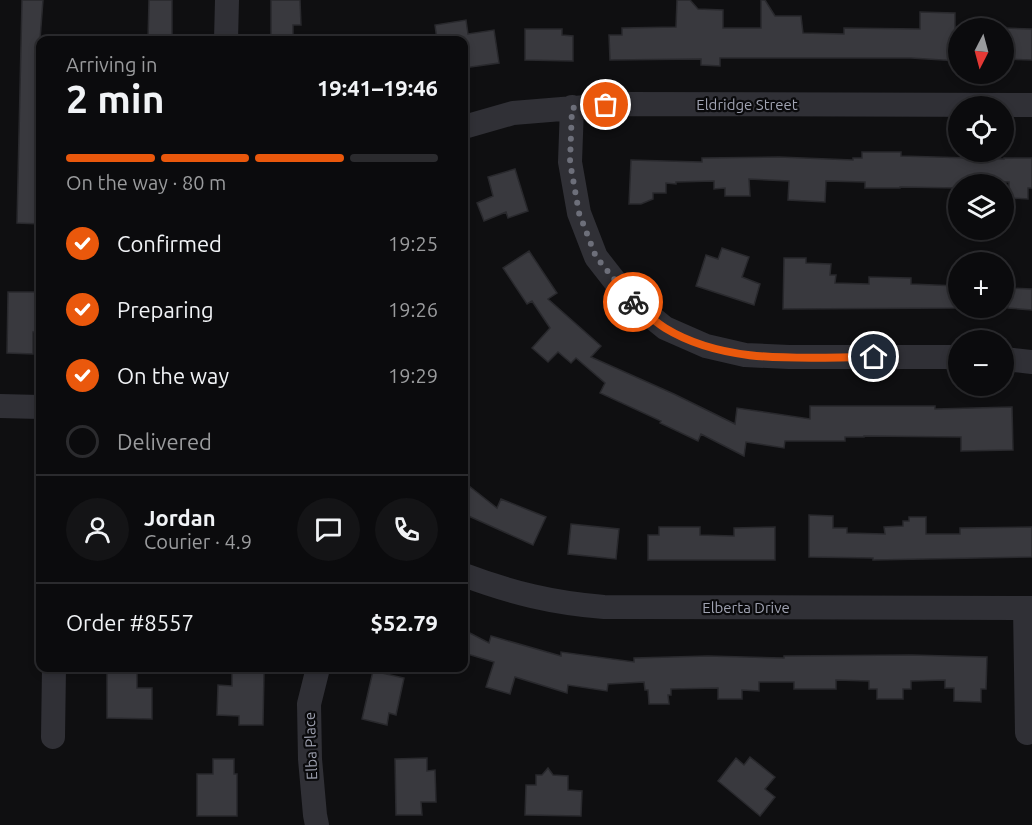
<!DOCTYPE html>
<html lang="en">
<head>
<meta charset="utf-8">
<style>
  body { margin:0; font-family:Ubuntu,sans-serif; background:#141416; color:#f1f3f6; height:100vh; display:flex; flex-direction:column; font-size:22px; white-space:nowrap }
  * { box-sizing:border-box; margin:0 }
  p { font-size:20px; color:#9a9b9d }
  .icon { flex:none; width:33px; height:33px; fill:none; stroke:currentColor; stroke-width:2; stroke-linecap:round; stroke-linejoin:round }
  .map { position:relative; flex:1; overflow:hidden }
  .details { position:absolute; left:36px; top:36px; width:432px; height:636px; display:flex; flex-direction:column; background:#0b0b0d; border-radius:12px; box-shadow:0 3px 9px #0003,0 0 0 2px #2b2b2e }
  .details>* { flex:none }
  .needle { width:39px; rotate:186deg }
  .tools { position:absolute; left:948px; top:18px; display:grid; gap:12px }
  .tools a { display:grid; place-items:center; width:66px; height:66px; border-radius:50%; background:#0b0b0d; box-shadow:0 3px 9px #0003,0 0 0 2px #2b2b2e; font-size:30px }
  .pin { position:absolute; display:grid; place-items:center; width:51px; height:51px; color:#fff; margin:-26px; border:3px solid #fff; border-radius:50%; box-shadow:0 2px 6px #0007 }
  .courier { position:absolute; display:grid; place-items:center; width:60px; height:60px; margin:-30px; border:4px solid #ea580c; border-radius:50%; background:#fff; color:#222; box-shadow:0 2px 8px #0007 }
  .summary em { font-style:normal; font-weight:700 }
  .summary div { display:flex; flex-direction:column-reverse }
  .summary { display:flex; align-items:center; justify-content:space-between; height:102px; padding:0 30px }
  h1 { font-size:39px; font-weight:700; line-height:45px }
  .bar { display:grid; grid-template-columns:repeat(4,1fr); gap:9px 6px; align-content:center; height:72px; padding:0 30px }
  .bar i { height:8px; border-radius:4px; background:#2b2b2e }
  .bar .current { background:#ea580c }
  .bar p { grid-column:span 4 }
  .line { display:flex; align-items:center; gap:15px; padding:0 30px; border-top:2px solid #2b2b2e }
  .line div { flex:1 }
  .round { display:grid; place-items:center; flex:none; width:63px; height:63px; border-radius:32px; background:#141416 }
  ol { padding:0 30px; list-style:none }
  li { display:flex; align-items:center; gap:18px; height:66px }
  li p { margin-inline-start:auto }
  li .icon { padding:6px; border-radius:50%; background:#ea580c; color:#fff; stroke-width:4 }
  li:last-child { color:#9a9b9d }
  li i { width:33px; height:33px; border:3px solid #2b2b2e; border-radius:50% }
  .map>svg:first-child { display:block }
</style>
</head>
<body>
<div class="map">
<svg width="1032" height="825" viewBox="0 0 1032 825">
  <rect width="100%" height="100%" fill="#0f0f11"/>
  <path fill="#39393e" stroke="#29292d" stroke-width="1.5" d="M22,0H43L40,40V224L17,223Z
    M149,0H172V40H148Z
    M271,0H300L301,25H293V35H271Z
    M677,0H690L698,9L723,10V28H761V0H765L775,16H801L803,33L844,34V28L920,29V12L955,13V28H958V61L911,58H720V66L701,65V59L610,60L609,35H622V28L676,27Z
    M466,20L468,34L494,30L499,63L464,68V40H437L435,25Z
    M1004,28L1032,29V60L1004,59Z
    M525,29H562V35L573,36V61L525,60Z
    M862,152H901V156L1004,159V158H1032V188H1028V199L1009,198V182L976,181V184H958V188L900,187V188H865V182L826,181L825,202L788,200L789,181L749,179L750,196H725V188L714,189V181L676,182V184L666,183V193H653V199L641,204H629L631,160L702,162V158L779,157L853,160V158H862Z
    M515,169L528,211L508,218L506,212L484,221L477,203L493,196L488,177Z
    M722,248L749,257L742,277L760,284L754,305L696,286L706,255L718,259Z
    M529,251L557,293L548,299L601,346L591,357L674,394L735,424L737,408L810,419V406H935V409L1012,407L1013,450L961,451V437L864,436V437H845V441H785L784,448L746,442L744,456L701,434L698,441L660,423L661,421L600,393L605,383L576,358L571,363L558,352L548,362L532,348L550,328L532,301L527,304L503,268Z
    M784,258H806V263L831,264L830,275H836L835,283L869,284V277L911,278V284L958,286V308L783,309Z
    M1009,288L1032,289V310L1008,308Z
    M8,292H40L39,332H33V354L7,353Z
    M464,482L497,508L501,499L546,517L533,545L464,514Z
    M809,515L833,516V528H847V533L885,534L884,527L903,526V521H909V517H926V534H960V528L1032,527V557L873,560V558L809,557Z
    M571,524L619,529L616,559L568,554Z
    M659,527H700V535L734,536V528L775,527V560H648V535H659Z
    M464,630L489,643L491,636L561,656V652L634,662V658L708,656L784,658V656L911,655L987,657L986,689H981V702L954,701V688H945V680L911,681V689H903V699H877V689H869V681L836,680V689H794V682H759V691L742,690V699H718V688L671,689V695H668L669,704H649L648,690H645L644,682L608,684L607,691L568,685L567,693L515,677L510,694L486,687L494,662L464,653Z
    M107,670L137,671V688H152V719L107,718Z
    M232,671L264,672L263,725H239V716L217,715L218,685L232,686Z
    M373,671L404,678L396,715L389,713L387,725L362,719Z
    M750,757L775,777L765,789L775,797L760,816L718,781L736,758L744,765Z
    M427,758V771L435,770L436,802H421L422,815H396L395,759Z
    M213,759H234V774H237V816H197V774H213Z
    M548,768L553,775L568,776V790L582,791L581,816L525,815L526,785H536V775H542Z"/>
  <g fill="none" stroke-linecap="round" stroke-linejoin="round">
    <path stroke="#303036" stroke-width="24" d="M226,40L227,0
      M572,107L570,162L579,213L596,257L628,298L665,328L706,346L745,355L789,357H958
      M464,127L513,113L623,104L1032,105
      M1004,359L1032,362
      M0,406L40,407
      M464,575C512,593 553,603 604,607L1032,608
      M1025,608L1027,733
      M53,737L54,668
      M317,825L315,815L310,759L309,704L318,668"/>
  </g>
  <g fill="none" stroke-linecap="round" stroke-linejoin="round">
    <path stroke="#6d6f7a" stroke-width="6" stroke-dasharray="0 10.8" d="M606,105L572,108L570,162L579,213L596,257L633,302"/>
    <path stroke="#ea580c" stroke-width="8" d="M633,302C643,311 654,321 665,328C727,366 805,357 874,357"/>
  </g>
  <g text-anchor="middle" stroke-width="4.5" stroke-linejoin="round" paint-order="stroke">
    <g font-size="15" fill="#a0a3b2" stroke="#0a0a0c">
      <text x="747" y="110">Eldridge Street</text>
      <text x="746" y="613">Elberta Drive</text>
      <text transform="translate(311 746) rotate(-92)" y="5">Elba Place</text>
    </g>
  </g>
</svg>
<div class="tools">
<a><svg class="needle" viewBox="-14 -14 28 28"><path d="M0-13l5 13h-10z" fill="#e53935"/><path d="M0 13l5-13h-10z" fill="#9a9b9d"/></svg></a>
<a><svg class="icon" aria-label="locate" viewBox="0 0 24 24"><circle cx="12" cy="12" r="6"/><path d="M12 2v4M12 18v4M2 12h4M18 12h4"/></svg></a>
<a><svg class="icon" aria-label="layers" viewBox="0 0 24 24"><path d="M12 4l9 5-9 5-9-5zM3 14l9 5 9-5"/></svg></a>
<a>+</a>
<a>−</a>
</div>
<div class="pin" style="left:606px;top:105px;background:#ea580c"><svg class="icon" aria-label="bag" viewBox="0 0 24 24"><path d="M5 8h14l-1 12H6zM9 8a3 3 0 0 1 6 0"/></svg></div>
<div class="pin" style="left:874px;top:357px;background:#1f2937"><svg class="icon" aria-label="home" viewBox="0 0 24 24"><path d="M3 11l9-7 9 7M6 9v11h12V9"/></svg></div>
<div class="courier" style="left:633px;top:302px"><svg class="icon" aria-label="bike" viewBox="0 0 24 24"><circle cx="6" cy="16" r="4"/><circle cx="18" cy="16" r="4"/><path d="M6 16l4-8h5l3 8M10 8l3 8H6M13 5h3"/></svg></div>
<section class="details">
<div class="summary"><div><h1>2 min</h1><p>Arriving in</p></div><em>19:41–19:46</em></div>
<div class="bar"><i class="current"></i><i class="current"></i><i class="current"></i><i></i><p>On the way · 80 m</p></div>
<ol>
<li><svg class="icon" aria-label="check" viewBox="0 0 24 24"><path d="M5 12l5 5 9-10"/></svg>Confirmed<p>19:25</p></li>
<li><svg class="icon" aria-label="check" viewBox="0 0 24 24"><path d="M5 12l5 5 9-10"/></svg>Preparing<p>19:26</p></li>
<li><svg class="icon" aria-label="check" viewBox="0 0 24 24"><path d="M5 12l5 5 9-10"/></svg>On the way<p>19:29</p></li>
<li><i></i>Delivered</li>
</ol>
<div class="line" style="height:108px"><a class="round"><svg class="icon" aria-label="person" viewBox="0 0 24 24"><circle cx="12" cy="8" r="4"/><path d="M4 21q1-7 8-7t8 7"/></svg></a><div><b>Jordan</b><p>Courier · 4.9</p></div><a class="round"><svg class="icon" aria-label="chat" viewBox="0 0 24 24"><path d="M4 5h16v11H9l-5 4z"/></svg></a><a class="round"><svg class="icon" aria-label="phone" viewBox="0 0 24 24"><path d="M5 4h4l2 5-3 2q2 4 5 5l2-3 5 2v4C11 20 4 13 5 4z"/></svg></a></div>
<div class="line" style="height:78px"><div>Order #8557</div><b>$52.79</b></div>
</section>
</div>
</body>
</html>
